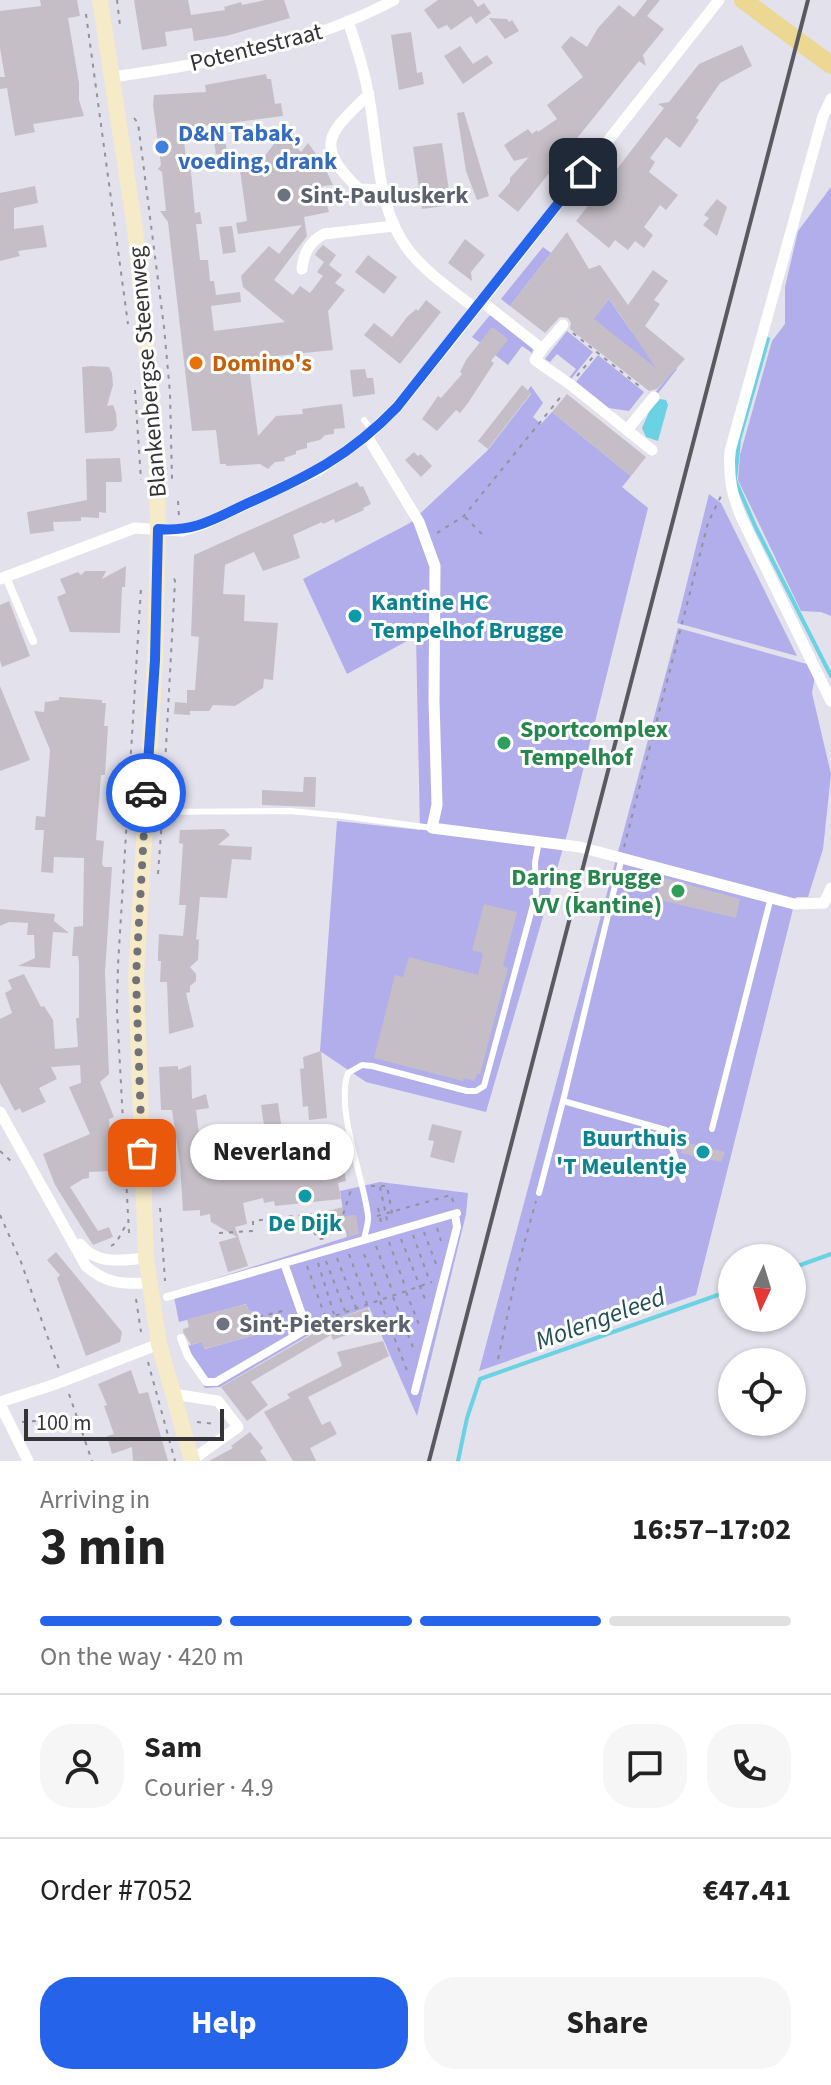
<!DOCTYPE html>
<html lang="en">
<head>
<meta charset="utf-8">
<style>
  body { margin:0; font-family:"Source Sans 3",sans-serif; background:#f6f6f6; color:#222; height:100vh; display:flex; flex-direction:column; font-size:30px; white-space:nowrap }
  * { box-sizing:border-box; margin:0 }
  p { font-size:26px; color:#767676 }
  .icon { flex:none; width:44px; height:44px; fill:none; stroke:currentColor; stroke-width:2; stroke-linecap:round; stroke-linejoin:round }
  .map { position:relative; height:1461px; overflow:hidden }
  .details { display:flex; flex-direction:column; background:#fff; flex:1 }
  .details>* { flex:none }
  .needle { width:52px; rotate:184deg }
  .buttons { position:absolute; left:718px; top:1244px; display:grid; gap:16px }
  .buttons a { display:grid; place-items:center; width:88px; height:88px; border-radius:50%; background:#fff; box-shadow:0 2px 6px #0004; font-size:40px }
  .scale { position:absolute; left:24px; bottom:20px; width:200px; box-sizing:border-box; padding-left:8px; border:4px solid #343438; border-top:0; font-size:22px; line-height:28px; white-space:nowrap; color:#343438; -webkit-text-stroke:6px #fff; paint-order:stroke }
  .pin { position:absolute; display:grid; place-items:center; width:68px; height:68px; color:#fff; margin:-34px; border-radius:16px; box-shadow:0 4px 12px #0006 }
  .courier { position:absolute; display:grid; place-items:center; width:80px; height:80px; margin:-40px; border:6px solid #2563eb; border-radius:50%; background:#fff; color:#222; box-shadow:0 2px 10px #0007 }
  .bubble { position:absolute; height:56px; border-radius:28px; background:#fff; box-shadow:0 2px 6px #0004; font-size:26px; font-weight:700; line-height:56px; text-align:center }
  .overview em { font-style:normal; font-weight:700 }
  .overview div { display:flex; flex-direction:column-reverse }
  .overview { display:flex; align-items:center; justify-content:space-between; height:136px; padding:0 40px }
  h1 { font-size:52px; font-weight:700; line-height:60px }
  .bar { display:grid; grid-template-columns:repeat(4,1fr); gap:12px 8px; align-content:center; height:96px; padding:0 40px }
  .bar i { height:10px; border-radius:6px; background:#e0e0e0 }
  .bar .current { background:#2563eb }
  .bar p { grid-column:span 4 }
  .line { display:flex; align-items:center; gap:20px; padding:0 40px; border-top:2px solid #e0e0e0 }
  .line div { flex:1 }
  .round { display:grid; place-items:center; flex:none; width:84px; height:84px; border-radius:32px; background:#f6f6f6 }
  .action { display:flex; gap:16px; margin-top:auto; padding:16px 40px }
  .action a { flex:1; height:92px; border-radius:32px; background:#2563eb; color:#fff; font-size:32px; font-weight:700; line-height:92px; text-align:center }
  .action a+a { background:#f6f6f6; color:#222 }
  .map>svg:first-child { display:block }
</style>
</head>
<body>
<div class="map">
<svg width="831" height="1461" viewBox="0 0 831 1461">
  <rect width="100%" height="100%" fill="#e2e1ec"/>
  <path fill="#b2adeb" d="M831,187V616L821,612L801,611L738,480L740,455L772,341L785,324V287L798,231Z
    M543,247L551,253L510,306L501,299Z
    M609,299L631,331L677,369L656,396L654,394L667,378L580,336Z
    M490,315L533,349L532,353L522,346L508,365L494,354L507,339L493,328L485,346L472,337Z
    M567,331L593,352L571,379L569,378L576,369L557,354L550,362L545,359Z
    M598,355L644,392L629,411L609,408L576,382Z
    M531,386L543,403L533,417L541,424L552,412L631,476L622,487L648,508L568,831L486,1112L366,1082L320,1051L337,821L420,830L416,636L347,674L303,579L410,523L487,451L531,394L528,390Z
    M709,494L721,503L797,656L677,623Z
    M678,628L814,666L816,671L812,693L831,774L823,849L808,897H796L696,1295L479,1371Z
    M380,1182L468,1193L466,1214L417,1416L369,1307L313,1327L314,1332L220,1387L205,1388L186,1358L187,1346L202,1342L205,1349L255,1335L253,1328L260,1321L258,1313L249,1311L246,1304L179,1322L173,1292L347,1237L340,1191Z"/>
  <path fill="#6ad2e2" d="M660,399L666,400L668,405L658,441L646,437L642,428L650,410Z"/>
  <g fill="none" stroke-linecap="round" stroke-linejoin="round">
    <path stroke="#6ad2e2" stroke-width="4" d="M768,339L739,440L735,480L756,528L831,676
      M792,1268L831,1254
      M458,1461L467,1418L480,1379L732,1290"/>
  </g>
  <path fill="#c6bec6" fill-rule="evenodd" d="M40,0H77L80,16L68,18L79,83V100L84,116L33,124L35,132L15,136L7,88L0,89V77H5L0,48V11L41,6Z
    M134,0H188L191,15L225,10L224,7L241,2L242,5L265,0H284L290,18L226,36L194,41L192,28L165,32L167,46L142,50Z
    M438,0H473L478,7L484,3L491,13L476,24L471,16L451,30L447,25L438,29L424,10Z
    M647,0H660L647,16L664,29L643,55L646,66L639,61L518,212L498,196L510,182V178L529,157L514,161L504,145L528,129L532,134L537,130L538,132L557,119L547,105L583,77L561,47L571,36L587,47L598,28L619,5L634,17Z
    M489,18L507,19L509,22L512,20L519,31L505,39Z
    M411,32L417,73L422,72L424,84L399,90L391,35Z
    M742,45L752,66L720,83L696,118L699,120L680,148L666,137L650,158L655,162L649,172L678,195L666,210L660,205L644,227L653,235L644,248L635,241L628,250L615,240L609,248L576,221L602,188L600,177L607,182L664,108L658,104L669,102L699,64Z
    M460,46L473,64L487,55L493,63L463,84L444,56Z
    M266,74L267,79H271L275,104L281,103L283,116L223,124L227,154H216L211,125L189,128V132L183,133L187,166H190L191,172L195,213L200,212L202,224H196L200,260H208L210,281H214L216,295L240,292L241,302L211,306L214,331L285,322L243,287L241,276L269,246L279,254L302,225L238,234L236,223L247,221L239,163L254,160L259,164L282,133L301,152L308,143L323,164L333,185L322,186L329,212L304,217L307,236L274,280L293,295L300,286L310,293L323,276L317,272L324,262L315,255L318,250L323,245L336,255L329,265L342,275L335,283L345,290L328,311L333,350L248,359L258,436L276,416L303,414L302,409L324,406L342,404L345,428L334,429V434L325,435L320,440L307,443V448L296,451V454L284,458L285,461L275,462L268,469L260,464L226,466V464H220L216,430L192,431L168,222L160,211H166L162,172L158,169L161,165L153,105L154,95L206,92L205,85Z
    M464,112L489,196L477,200L466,171L457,113Z
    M442,143L451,205L422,209L413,147Z
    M35,186L38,203L14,208V229L43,225L47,247L18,251L20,256L0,261V193Z
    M717,199L727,207L717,236L703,225L709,218L704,215Z
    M232,226L236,252L223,254L219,227Z
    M567,232L589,269L600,265L628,305L653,270L668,281L654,300L660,304L645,326L685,359L657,389L649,391L570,329L571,323L568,318L560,317L545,333L510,306ZM609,299L619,313L656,368L594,319Z
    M465,239L485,255L471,272L472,281L448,263Z
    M368,255L397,277L384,294L355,272Z
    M426,300L441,312L400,364L364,335L374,323L392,337L407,317L416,309L418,311Z
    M492,327L508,340L491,361L494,363L468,403L460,413L456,410L437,431L422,419L438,396L441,398L462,374L460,372L466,360Z
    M92,366L109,367L112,373L113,385L107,406L113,405L116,413L117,426L113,431L85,433L82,367Z
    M365,369L367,378H373L375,394L353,397L350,370Z
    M522,385L531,393L488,449L478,441Z
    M567,394L646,457L631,476L552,412Z
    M414,452L418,456L421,454L432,466L421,477L405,460Z
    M120,458L122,480L121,482H106V513L99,512V518L81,517V521L53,522L54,531L30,534L27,512L87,500L86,459Z
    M357,482L360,487L363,486L371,504L363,508L364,510L335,523L334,519L323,524L322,522L293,535L300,558L263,571L254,552L225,565L223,594L245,595L244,621L278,623L273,680L264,679L263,688L235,706L213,705L209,711H190V715L174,714L175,702L187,703V690H195L199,637L191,636L194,555Z
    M126,566L125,587H122L120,633L70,632L57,597L66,593L60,579L78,572L81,575L85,571H106L102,579Z
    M9,601L30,656L2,667L0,661V605Z
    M0,686L30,760L0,771Z
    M59,697L102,700V703H106L104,726H108L105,775H101L96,840L104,841L102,864L104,867H112L105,972L109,1074L100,1082L114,1117L109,1119L112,1171L89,1172V1178L83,1179L70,1187L98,1231L109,1227L113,1237L93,1245L55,1185L43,1154L90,1134L69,1087L81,1083L80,1065L51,1067L57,1079L39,1088L46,1102L22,1113L20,1108L15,1111L0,1083V1019L12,1013L5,993L12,989L8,980L24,974L41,1007L44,1006L53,1020L55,1049L78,1047L76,1018H79V964L78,956H72L74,927L83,926L84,858L54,857L53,873L41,872L44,830H35L36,816L45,817L50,750L34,711L44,712L45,702L59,700Z
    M304,777H316L315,807L262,805V790L303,792Z
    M224,829L230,835L218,845L252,847L251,860L232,859L227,898L200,897L196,940L199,939L198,960L190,967L196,974V981L190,986V992L186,993L194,1027L169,1034L167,982H160L161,961H158V953L159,934L183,936L186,905H179L183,844L179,843L180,830Z
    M661,877L740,899L736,918L655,899Z
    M484,904L517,912L503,966L508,968L480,1074H477L475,1081L464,1078L463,1081L374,1058L395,975L403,977L409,957L478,975L483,953L472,950Z
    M0,909L55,914L54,921L69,933L53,932L50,968L18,966L35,958L34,935H27L28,923L9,922L0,926Z
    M321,1051L327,1118L309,1120L308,1106L303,1107L300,1069L304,1068L303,1057Z
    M191,1065L192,1099L206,1094L209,1108L196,1110L204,1174L223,1170L222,1158L268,1153L261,1105L278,1103L286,1158L317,1152L318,1161L341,1156L346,1181L338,1183L341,1199L275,1206L274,1201L264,1203L263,1198L243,1203L247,1224L235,1227L248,1266L228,1272L219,1242L237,1237L211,1222L210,1214L200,1216V1210L183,1211L180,1164L172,1110H161L159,1067L178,1066V1070Z
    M432,1124L462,1131L454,1163L430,1157L434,1141L428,1140Z
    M684,1142L725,1152L721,1162L681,1153Z
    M343,1207L344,1216L356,1215L359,1234L348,1237V1231L322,1236L317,1214Z
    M56,1252L122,1332L120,1342L86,1356L57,1278L60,1275L47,1260Z
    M247,1304L248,1310L258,1313L260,1321L253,1328L256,1335L204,1349L202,1342L191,1345L183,1332V1329L189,1327L187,1319Z
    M368,1308L375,1324L333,1340L331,1335L251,1382L268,1405L247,1421L221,1387L311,1335L314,1332V1327Z
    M383,1341L389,1356L308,1397L322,1425L330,1421L337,1434L310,1448L316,1461H293L264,1412L290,1398L287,1394L342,1366L337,1352Z
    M131,1370L139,1394L148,1392L168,1461H133L132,1447L112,1454L107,1436L114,1434L104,1406L107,1405L98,1384Z
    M250,1432L263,1448L260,1451L267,1461H209L233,1448L231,1446Z"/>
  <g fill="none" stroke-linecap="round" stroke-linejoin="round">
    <path stroke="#92929a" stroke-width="2" stroke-dasharray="4 6" stroke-linecap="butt" d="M117,0L120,26
      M86,14L128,324
      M134,118L138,123L164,327L170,393L172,479
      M573,333L643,389
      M577,376L597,352
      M135,390L141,480
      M178,501L179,517
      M465,517L483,535
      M437,533L464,516L563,394
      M163,802L175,581L172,573
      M624,847L708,523L721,496
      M158,874L162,820
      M0,1151L14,1164
      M371,1186H387L393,1218
      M380,1187L387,1220
      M160,1208L165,1281
      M378,1208L381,1222
      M0,1215L21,1262L59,1369
      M377,1216L451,1195L454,1204
      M437,1228L441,1241
      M424,1232L436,1264
      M129,1233L117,1010L118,965L141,588
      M219,1233L253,1231V1221L311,1214L315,1234L319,1239L329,1238
      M342,1234L341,1221L351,1190
      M413,1235L430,1282
      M401,1239L427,1304
      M389,1242L406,1289
      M111,1246L116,1243L127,1223
      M376,1246L393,1293
      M349,1254L367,1304
      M364,1254L381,1300
      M337,1258L356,1308
      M326,1261L345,1311
      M318,1263L334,1314
      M307,1266L326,1319
      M406,1292L420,1327
      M393,1297L414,1350
      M136,1299L141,1332
      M380,1301L408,1373
      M259,1317L286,1310
      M317,1322L432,1282
      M498,1359L519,1262L536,1201
      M148,1362L175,1461
      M69,1394L92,1461
      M22,1422L76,1418
      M197,1422L217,1424"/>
    <path stroke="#fff" stroke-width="6" d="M364,420L372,431
      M149,812L290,811L343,816L432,828
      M622,857L563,1101L666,1130L683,1180
      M712,1129L771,897
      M539,1193L563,1101
      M364,1240C365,1232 369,1223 368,1216C364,1178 335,1109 348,1073L362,1065L372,1066L467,1091H476L484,1086L536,894L535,862L539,841"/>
    <path stroke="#fff" stroke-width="8" d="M6,577L33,641
      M167,1297L457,1213
      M181,1338L188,1356L206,1382H216L307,1329L284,1263
      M415,1391L457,1227L455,1214"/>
    <path stroke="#fff" stroke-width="11" d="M348,21C356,45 364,68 368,93C379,144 375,209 410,252C428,274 453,291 475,308
      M112,77C208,64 308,46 394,0
      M369,94C331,132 311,143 359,189L384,190
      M831,99L823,116L730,451C728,478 732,497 743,521L831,701
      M302,269C304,253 309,242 324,234L394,226
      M481,301L542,349L563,325
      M542,349L535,360L571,385L652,450
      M627,430L654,397
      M367,436L419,522L435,566L434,700L437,805L432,828L580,847L794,904L824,903
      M0,579L135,528L182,531L204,524L319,470L367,436L397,407L454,336L719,0
      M824,903L831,888
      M0,1112L86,1266C106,1284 122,1284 148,1283
      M80,1244C98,1266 120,1260 146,1258
      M173,1394L218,1401L238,1427L192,1460
      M0,1402L53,1385L159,1344
      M0,1404L28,1461"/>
    <path stroke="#f5ebc9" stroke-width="16" d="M100,0L135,229L156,445L158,529L155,660L136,977L146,1258L159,1344L192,1461"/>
    <path stroke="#ecd793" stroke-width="18" d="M743,0L831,65"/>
    <path stroke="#59595f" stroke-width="4" d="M429,1461L808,0"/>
  </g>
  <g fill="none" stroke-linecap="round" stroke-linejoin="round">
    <path stroke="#717177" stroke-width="8" stroke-dasharray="0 14.4" d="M142,1153L136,977L146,793"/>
    <path stroke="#2563eb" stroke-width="10" d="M146,793L155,660L158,529C195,532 214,519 246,504C307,477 350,456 397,407L583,172"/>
  </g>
  <circle fill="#3f7fe0" stroke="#fff" stroke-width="3" cx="162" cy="147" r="8"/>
  <g fill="#6b7280" stroke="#fff" stroke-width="3">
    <circle cx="284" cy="195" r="8"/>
    <circle cx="223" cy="1324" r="8"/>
  </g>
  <circle fill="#e8710a" stroke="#fff" stroke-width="3" cx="196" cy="363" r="8"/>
  <g fill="#0f9aa8" stroke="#fff" stroke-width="3">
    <circle cx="355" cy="616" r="8"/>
    <circle cx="703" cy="1152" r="8"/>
    <circle cx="305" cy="1196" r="8"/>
  </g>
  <g fill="#2e9e5b" stroke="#fff" stroke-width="3">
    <circle cx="504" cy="743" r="8"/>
    <circle cx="678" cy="891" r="8"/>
  </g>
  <g text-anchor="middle" stroke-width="6" stroke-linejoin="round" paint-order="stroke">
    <g font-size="24" fill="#343438" stroke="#fff">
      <text transform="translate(256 47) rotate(-14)" y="8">Potentestraat</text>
      <text transform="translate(147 372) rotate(-95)" y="8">Blankenbergse Steenweg</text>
    </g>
    <g font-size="24" font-weight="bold" fill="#366cbe" stroke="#fff" text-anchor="start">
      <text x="178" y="141">D&amp;N Tabak,<tspan x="178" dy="28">voeding, drank</tspan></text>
    </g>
    <g font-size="24" font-weight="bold" fill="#5b616d" stroke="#fff" text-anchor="start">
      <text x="300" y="203">Sint-Pauluskerk</text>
      <text x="239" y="1332">Sint-Pieterskerk</text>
    </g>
    <g font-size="24" font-weight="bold" fill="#c56008" stroke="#fff" text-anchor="start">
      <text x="212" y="371">Domino's</text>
    </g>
    <g font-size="24" font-weight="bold" fill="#0d838f" stroke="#fff" text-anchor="start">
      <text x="371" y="610">Kantine HC<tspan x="371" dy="28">Tempelhof Brugge</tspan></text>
      <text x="687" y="1146" text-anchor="end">Buurthuis<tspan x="687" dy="28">'T Meulentje</tspan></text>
      <text x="305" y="1231" text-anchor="middle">De Dijk</text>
    </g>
    <g font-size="24" font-weight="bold" fill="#27864d" stroke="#fff" text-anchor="start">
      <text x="520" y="737">Sportcomplex<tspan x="520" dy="28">Tempelhof</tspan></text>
      <text x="662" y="885" text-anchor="end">Daring Brugge<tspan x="662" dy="28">VV (kantine)</tspan></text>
    </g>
    <g font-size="26" font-style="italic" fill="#1f4e55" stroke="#fff">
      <text transform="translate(600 1318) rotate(-20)" y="9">Molengeleed</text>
    </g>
  </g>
</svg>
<div class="buttons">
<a><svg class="needle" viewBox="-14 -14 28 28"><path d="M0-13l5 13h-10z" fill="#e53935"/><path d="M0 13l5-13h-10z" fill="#767676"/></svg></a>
<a><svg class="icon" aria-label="locate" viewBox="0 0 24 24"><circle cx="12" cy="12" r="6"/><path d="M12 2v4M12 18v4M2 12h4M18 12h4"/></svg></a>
</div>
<div class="scale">100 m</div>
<div class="pin" style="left:142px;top:1153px;background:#ea580c"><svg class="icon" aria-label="bag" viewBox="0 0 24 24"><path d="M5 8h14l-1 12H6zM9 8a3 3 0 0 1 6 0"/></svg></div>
<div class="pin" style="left:583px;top:172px;background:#1f2937"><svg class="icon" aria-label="home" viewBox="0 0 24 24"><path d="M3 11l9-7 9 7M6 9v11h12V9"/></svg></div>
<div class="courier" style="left:146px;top:793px"><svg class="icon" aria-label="car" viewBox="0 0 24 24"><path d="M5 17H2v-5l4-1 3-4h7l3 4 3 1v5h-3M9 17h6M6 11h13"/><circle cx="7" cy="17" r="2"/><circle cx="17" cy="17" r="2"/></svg></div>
<div class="bubble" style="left:190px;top:1124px;width:164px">Neverland</div>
</div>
<section class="details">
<div class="overview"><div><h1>3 min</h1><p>Arriving in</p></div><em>16:57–17:02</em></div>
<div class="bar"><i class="current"></i><i class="current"></i><i class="current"></i><i></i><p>On the way · 420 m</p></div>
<div class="line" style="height:144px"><a class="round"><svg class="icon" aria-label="person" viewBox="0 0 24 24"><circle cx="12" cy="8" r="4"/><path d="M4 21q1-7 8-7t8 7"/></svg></a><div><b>Sam</b><p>Courier · 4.9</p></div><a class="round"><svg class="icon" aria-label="chat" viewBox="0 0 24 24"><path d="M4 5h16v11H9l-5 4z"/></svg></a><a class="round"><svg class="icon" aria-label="phone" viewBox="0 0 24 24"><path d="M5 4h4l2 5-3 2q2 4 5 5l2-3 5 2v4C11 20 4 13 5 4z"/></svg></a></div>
<div class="line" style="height:104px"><div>Order #7052</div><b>€47.41</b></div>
<div class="action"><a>Help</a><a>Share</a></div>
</section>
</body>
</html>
